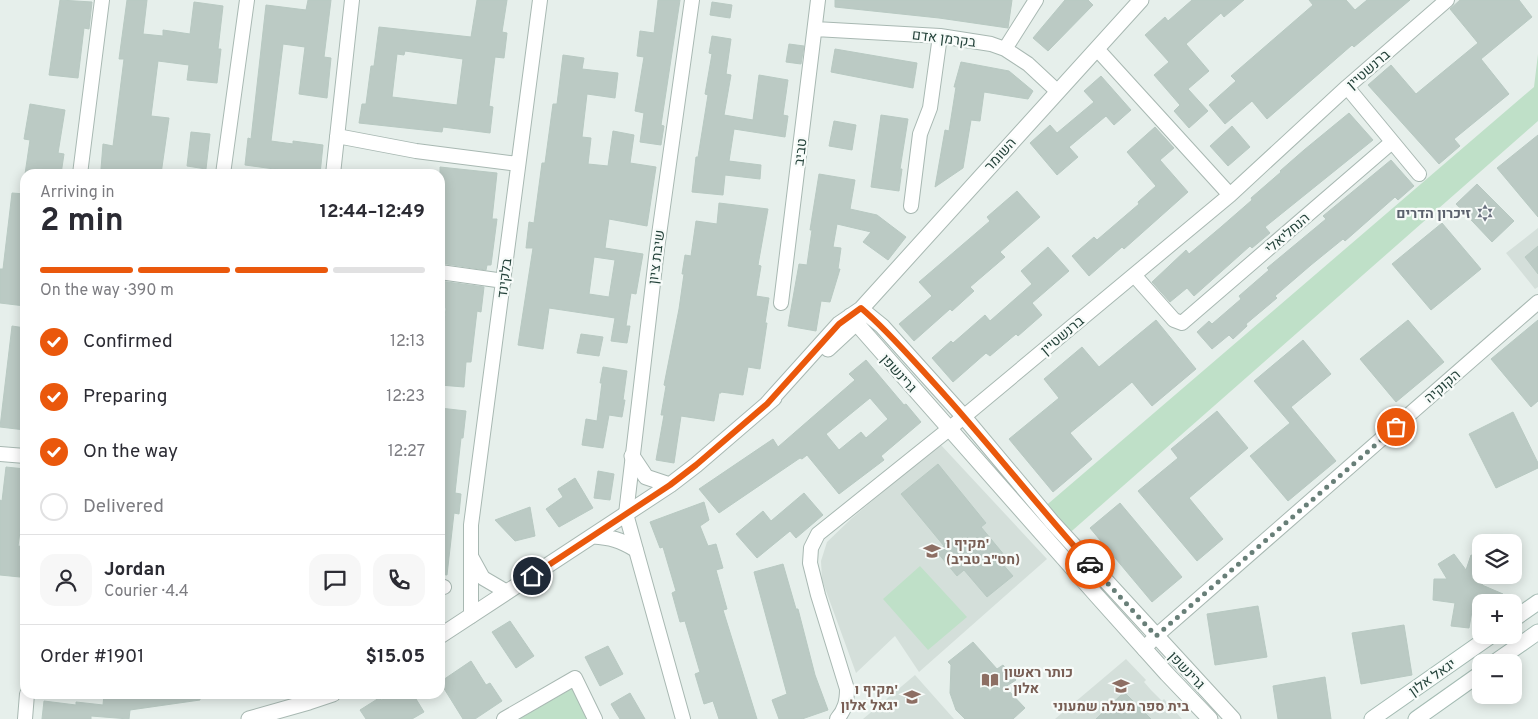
<!DOCTYPE html>
<html lang="en">
<head>
<meta charset="utf-8">
<style>
  body { margin:0; font-family:Overpass,Heebo,sans-serif; background:#f7f7f7; color:#2b2b33; height:100vh; display:flex; flex-direction:column; font-size:19px; white-space:nowrap }
  * { box-sizing:border-box; margin:0 }
  p { font-size:16px; color:#7c7c81 }
  .icon { flex:none; width:28px; height:28px; fill:none; stroke:currentColor; stroke-width:2; stroke-linecap:round; stroke-linejoin:round }
  .map { position:relative; flex:1; overflow:hidden }
  .side { position:absolute; left:20px; top:169px; width:425px; height:530px; display:flex; flex-direction:column; background:#fff; border-radius:15px; box-shadow:0 2px 12px #0003 }
  .side>* { flex:none }
  .controls { position:absolute; left:1472px; top:534px; display:grid; gap:10px }
  .controls a { display:grid; place-items:center; width:50px; height:50px; border-radius:10px; background:#fff; box-shadow:0 2px 12px #0003; font-size:25px }
  .pin { position:absolute; display:grid; place-items:center; width:42px; height:42px; color:#fff; margin:-21px; border:2px solid #fff; border-radius:50%; box-shadow:0 1px 5px #0007 }
  .courier { position:absolute; display:grid; place-items:center; width:50px; height:50px; margin:-25px; border:4px solid #ea580c; border-radius:50%; background:#fff; color:#222; box-shadow:0 1px 6px #0007 }
  .overview em { font-style:normal; font-weight:700 }
  .overview div { display:flex; flex-direction:column-reverse }
  .overview { display:flex; align-items:center; justify-content:space-between; height:85px; padding:0 20px }
  h1 { font-size:32px; font-weight:700; line-height:38px }
  .bar { display:grid; grid-template-columns:repeat(4,1fr); gap:8px 5px; align-content:center; height:60px; padding:0 20px }
  .bar i { height:6px; border-radius:4px; background:#e1e1e2 }
  .bar .selected { background:#ea580c }
  .bar p { grid-column:span 4 }
  .line { display:flex; align-items:center; gap:12px; padding:0 20px; border-top:1px solid #e1e1e2 }
  .line div { flex:1 }
  .round { display:grid; place-items:center; flex:none; width:52px; height:52px; border-radius:15px; background:#f7f7f7 }
  ol { padding:0 20px; list-style:none }
  li { display:flex; align-items:center; gap:15px; height:55px }
  li p { margin-inline-start:auto }
  li .icon { padding:5px; border-radius:50%; background:#ea580c; color:#fff; stroke-width:4 }
  li:last-child { color:#7c7c81 }
  li i { width:28px; height:28px; border:2px solid #e1e1e2; border-radius:50% }
  .map>svg:first-child { display:block }
</style>
</head>
<body>
<div class="map">
<svg width="1538" height="719" viewBox="0 0 1538 719">
  <rect width="100%" height="100%" fill="#e6efeb"/>
  <path fill="#d4dfda" d="M1538,228V287L1535,289L1506,253Z
    M940,444L1047,559L919,672L895,636L856,673L822,580L821,561L827,542L852,518Z
    M1126,659L1146,680L1144,682L1151,690L1162,701L1164,699L1182,719H1055Z
    M915,675L954,719H863Z"/>
  <path fill="#bfe0c8" d="M1538,54V121L1065,537L1042,509L1534,87Z
    M920,566L967,617L928,650L883,599Z
    M573,688L589,719H519Z"/>
  <path fill="#bbcac4" stroke="#b8c9c2" fill-rule="evenodd" d="M60,0L92,2L89,29L84,28L78,78L49,75Z
    M127,0H147L143,34L163,36V30L190,34L194,2L223,6L218,49H221L217,83L187,80L189,65L158,61L151,116L169,118L161,174H138L101,169L103,144L113,146L124,59H119Z
    M308,0H331L324,57L331,58L327,98L299,94L305,47L283,44L271,141L293,144V141L323,145L320,174H289V171L245,165L248,138L251,139L266,5L306,10Z
    M477,0H507L502,32L507,33L504,58L495,57L489,106L493,107L490,133L443,127L442,132L359,123L362,104H366L371,66H374L379,27L471,37ZM405,51L463,59L457,105L392,97L397,54L404,55Z
    M658,0H680L661,125L664,126L661,145L640,142L644,113L635,111L644,57L637,56L640,31L654,33Z
    M835,0H1012L1008,28L939,18L835,7Z
    M1065,0H1088L1093,5L1048,51L1033,38Z
    M1192,0H1244L1224,17L1221,13L1186,44L1209,71L1188,89L1208,111L1189,128L1174,111L1180,105L1154,75L1169,62L1145,35L1165,17L1168,21Z
    M1309,0H1346L1355,10L1367,0H1410L1354,47L1352,45L1267,119L1252,101L1225,124L1209,105L1236,81L1231,76L1313,5Z
    M1460,0H1519L1532,17L1481,59L1509,94L1454,139L1460,146L1439,164L1368,85L1391,65L1416,94L1478,43L1450,9Z
    M712,2L732,5L730,18L710,15Z
    M712,36L731,39L726,74L731,75L724,115L753,120L759,75L788,80L783,115L788,116L785,137L734,129L729,161L761,165L760,179L725,175L723,195L692,192L696,157H698L708,95L705,94L712,54L709,53Z
    M789,44L804,46L801,64L786,62Z
    M835,49L917,63L913,88L831,72Z
    M563,55L584,58L582,69L618,73L615,98L587,94L582,137L591,138L588,164L608,166L613,131L634,135L630,163L656,167L647,226L609,219L605,248L643,254L636,294L631,293L626,326H630L627,343L611,341L615,318L549,308L543,349L518,345L533,248H526L529,222L534,223L542,163H545L553,104H557ZM594,257L615,260L609,297L589,294Z
    M961,62L1009,71L1033,91L1028,99L984,92L980,121L971,120L963,168L935,187L945,130L949,131L956,87H954Z
    M1101,76L1131,110L1114,125L1106,116L1069,147L1078,157L1057,175L1030,143L1050,125L1057,133L1094,102L1084,91Z
    M30,104L65,110L58,153L64,154L61,174H25L30,140L24,139Z
    M1349,113L1373,140L1265,227L1270,233L1252,248L1250,246L1194,296L1187,288L1170,302L1152,282L1186,250L1189,254L1221,227L1252,200L1251,198L1281,172L1280,171L1304,150Z
    M881,115L908,119L900,169H902L899,191L871,187Z
    M834,121L856,125L852,150L829,146Z
    M1232,126L1250,147L1228,166L1210,146Z
    M1155,127L1174,148L1160,160L1188,192L1124,249L1122,247L1089,276L1072,256L1094,237L1097,240L1139,204L1138,202L1156,186L1127,152Z
    M191,132L210,134L206,169L187,166Z
    M1538,135V217L1497,168Z
    M1391,160L1414,186L1398,200L1395,197L1345,241L1343,239L1311,265L1275,296L1277,298L1246,324L1247,326L1233,339L1229,335L1212,349L1197,332L1209,321L1212,324L1241,299L1239,296L1269,270L1267,268L1326,219L1323,216Z
    M440,167L497,173L492,219H497L491,265H487L486,270L440,263Z
    M819,174L855,180L850,209L877,215L906,237L888,260L863,242L871,232L837,224L833,247L841,248L838,269H840L830,302L821,301L816,331L788,326L799,264L807,265L812,230H810Z
    M1477,184L1514,221L1492,242L1456,204Z
    M1017,191L1040,217L1000,252L1005,257L970,287L974,291L952,311L950,309L914,341L899,324L932,296L919,282L990,221L987,217Z
    M12,193L25,194V306L0,303V269H3Z
    M719,203L768,209L758,265L761,266L756,296L769,298L765,323H767L760,369L748,367L743,395L721,392V393H719L714,421L681,416L674,463L656,460L664,415H661L666,386L664,385L679,309L684,274H682L685,255L691,256L696,221L717,224Z
    M1442,223L1481,269L1431,310L1392,264Z
    M1538,246V274L1525,257Z
    M1048,247L1069,271L1032,303L1042,315L1018,336L1016,334L990,356L986,353L953,382L932,358L951,341L953,343L985,315L990,321L1032,284L1021,271Z
    M440,281L484,287L481,312L477,311L471,362H466L464,387L440,385V360L446,308L440,307Z
    M1156,320L1196,369L1152,406L1132,382L1070,433L1092,459L1053,492L1009,439L1059,398L1044,379L1082,347L1099,367Z
    M1408,320L1444,362L1396,402L1360,359Z
    M1538,320V401L1531,407L1491,359Z
    M12,326L25,328V430L0,427Z
    M581,334L603,337L599,356L577,353Z
    M1303,340L1331,374L1291,407L1336,461L1288,501L1250,456L1290,423L1254,381Z
    M866,360L904,405L906,404L921,422L881,456L884,460L839,494L807,455L802,459L800,458L719,513L699,489L773,439L778,447L855,380L849,374ZM870,398L888,419L866,438L861,432L839,450L826,434Z
    M603,367L627,371L623,400H625L622,417L609,415L603,448L582,445L586,419L597,421L602,383H600Z
    M440,408L466,411L463,438H461L455,493L461,494L459,514L454,513L447,575L440,574Z
    M1217,411L1248,448L1189,498L1223,539L1197,561L1138,491L1178,458L1171,449Z
    M1513,412L1538,463V468L1496,488L1469,434Z
    M938,464L986,523L981,527L1005,556L999,560L1013,576L987,597L964,570L957,576L937,552L944,546L901,494Z
    M6,467L25,469V496L18,546L24,547L20,577L0,575V500L2,501Z
    M598,471L614,474L610,500L594,498Z
    M575,478L593,508L559,527L546,509L563,497L558,489Z
    M804,493L823,515L796,538L790,531L757,558L736,534L763,511L771,521Z
    M704,502L709,520L700,526L708,546L716,544L723,568L716,570L727,609L723,610L757,719H719L713,701L704,704L695,674L700,672L685,621L680,622L672,593L676,591L663,547L660,548L650,522Z
    M1120,503L1182,577L1152,602L1090,528Z
    M530,507L535,536L515,541L495,520Z
    M1454,554L1466,570L1471,555L1481,558V575H1486L1482,585L1503,594L1500,602H1479L1474,600L1469,628L1451,626L1455,603L1433,600L1434,579H1447L1438,564Z
    M783,564L796,609H798L815,675L828,710L802,719H779L772,700L787,694L754,572Z
    M1258,606L1267,657L1215,665L1207,614Z
    M510,621L534,656L516,668L492,632Z
    M1404,625L1412,675L1361,684L1352,633Z
    M973,642L997,669L1003,665L1016,680L1005,687L1025,708L1013,719H965L956,710L950,693L951,665L948,662Z
    M608,646L623,674L600,686L585,657Z
    M471,661L486,685L490,683L502,701L475,719H463L440,682Z
    M1325,677L1331,719H1278L1273,686Z
    M1124,692L1151,719H1096Z
    M630,693L645,719H620L615,711L611,704Z
    M104,694H200V700L130,710L129,719L91,716V719H42L44,701L76,705V702L103,705Z
    M392,694H413L424,712L412,719H366L360,710L379,698L381,700Z"/>
  <g fill="none" stroke-linecap="round" stroke-linejoin="round">
    <g stroke="#a8b8b2" stroke-width="16">
      <path id="minor" d="M815,29L940,36L991,44L1005,49L1028,64L1057,91
        M1005,49L1036,0
        M1097,49L1230,195
        M1347,87L1419,174
        M337,136L416,151L518,164
        M80,174L102,0
        M223,174L247,0
        M333,174L352,0
        M911,206L920,134L930,108L940,36
        M440,272L504,281
        M1134,275L1174,320L1182,323L1392,142
        M781,303L818,0
        M0,454L25,456
        M472,558L483,578L507,592
        M440,586L444,587
        M471,616V525L540,0
        M1144,649L1156,636L1538,302
        M25,719L27,694
        M504,719L575,678L595,719
        M683,719L626,514L657,249L692,0
        M837,719C845,710 847,701 847,689L818,595L810,563L811,548L818,534L949,429L1230,195L1347,87L1447,0"/>
    </g>
    <g stroke="#a8b8b2" stroke-width="17">
      <path id="tertiary" d="M861,309L882,326L964,417L1052,522L1233,719
        M850,316L1097,596L1167,674L1210,719
        M828,349L855,324L859,315
        M767,404L839,324L861,309L1141,0
        M632,456L646,477L670,485
        M593,536C610,537 621,540 635,549
        M440,636L670,485L696,465L774,398
        M249,719L309,702L333,694"/>
    </g>
    <g stroke="#a4bbb3" stroke-width="17">
      <path id="secondary" d="M1514,619L1538,602
        M1495,662L1538,632
        M1372,719L1492,635
        M1416,719L1481,673"/>
    </g>
    <use href="#minor" stroke="#fff" stroke-width="14"/>
    <use href="#tertiary" stroke="#fff" stroke-width="15"/>
    <use href="#secondary" stroke="#fff" stroke-width="15"/>
  </g>
  <g fill="none" stroke-linecap="round" stroke-linejoin="round">
    <path stroke="#687f78" stroke-width="5" stroke-dasharray="0 9" d="M1090,564L1156,636L1396,427"/>
    <path stroke="#ea580c" stroke-width="6" d="M532,576L670,485L696,465L767,404L839,324L861,308C888,331 910,357 933,382C987,441 1036,504 1090,564"/>
  </g>
  <defs>
    <g id="synagogue-bare" transform="scale(1.35)"><path d="M0-6.5L5.6 3.2H-5.6ZM0 6.5L5.6-3.2H-5.6Z" fill="#6b7280" stroke="#f7fbf9" stroke-width="2.5" paint-order="stroke"/></g>
    <g id="school-bare" transform="scale(1.35)"><path d="M0-5L7-2L0 1L-7-2ZM-4 1L0 2.5L4 1V4Q0 6-4 4Z" fill="#8d6e63" stroke="#f7fbf9" stroke-width="2.5" paint-order="stroke"/></g>
    <g id="library-bare" transform="scale(1.35)"><path d="M-6-4Q-3-5.5-.7-3.5V5Q-3 3-6 4ZM6-4Q3-5.5 .7-3.5V5Q3 3 6 4Z" fill="#8d6e63" stroke="#f7fbf9" stroke-width="2.5" paint-order="stroke"/></g>
  </defs>
  <g fill-rule="evenodd">
    <use href="#synagogue-bare" x="1485" y="213"/>
    <use href="#school-bare" x="932" y="551"/>
    <use href="#library-bare" x="990" y="680"/>
    <use href="#school-bare" x="1121" y="686"/>
    <use href="#school-bare" x="912" y="697"/>
  </g>
  <g text-anchor="middle" stroke-width="4.5" stroke-linejoin="round" paint-order="stroke">
    <g font-size="14" fill="#24423a" stroke="#f7fbf9">
      <text transform="translate(944 38) rotate(7)" y="5">בקרמן אדם</text>
      <text transform="translate(1368 69) rotate(-41)" y="5">ברנשטיין</text>
      <text transform="translate(800 152) rotate(-83)" y="5">טביב</text>
      <text transform="translate(1000 154) rotate(-48)" y="5">השומר</text>
      <text transform="translate(1287 233) rotate(-41)" y="5">הנחליאלי</text>
      <text transform="translate(656 257) rotate(-83)" y="5">שיבת ציון</text>
      <text transform="translate(504 278) rotate(-83)" y="5">בלקינד</text>
      <text transform="translate(1062 335) rotate(-40)" y="5">ברנשטיין</text>
      <text transform="translate(899 373) rotate(48)" y="5">גרינשפן</text>
      <text transform="translate(1442 386) rotate(-41)" y="5">הקוקיה</text>
      <text transform="translate(1187 670) rotate(47)" y="5">גרינשפן</text>
      <text transform="translate(1432 677) rotate(-35)" y="5">יגאל אלון</text>
    </g>
    <g font-size="14" font-weight="bold" fill="#5b616d" stroke="#f7fbf9" text-anchor="end">
      <text x="1471" y="218">זיכרון הדרים</text>
    </g>
    <g font-size="14" font-weight="bold" fill="#785e54" stroke="#f7fbf9" text-anchor="start">
      <text x="946" y="548">מקיף ו'<tspan x="946" dy="16">(חט"ב טביב)</tspan></text>
      <text x="1004" y="677">כותר ראשון<tspan x="1004" dy="16">- אלון</tspan></text>
      <text x="898" y="694" text-anchor="end">מקיף ו'<tspan x="898" dy="16">יגאל אלון</tspan></text>
      <text x="1121" y="711" text-anchor="middle">בית ספר מעלה שמעוני</text>
    </g>
  </g>
</svg>
<div class="controls">
<a><svg class="icon" aria-label="layers" viewBox="0 0 24 24"><path d="M12 4l9 5-9 5-9-5zM3 14l9 5 9-5"/></svg></a>
<a>+</a>
<a>−</a>
</div>
<div class="pin" style="left:1396px;top:427px;background:#ea580c"><svg class="icon" aria-label="bag" viewBox="0 0 24 24"><path d="M5 8h14l-1 12H6zM9 8a3 3 0 0 1 6 0"/></svg></div>
<div class="pin" style="left:532px;top:576px;background:#1f2937"><svg class="icon" aria-label="home" viewBox="0 0 24 24"><path d="M3 11l9-7 9 7M6 9v11h12V9"/></svg></div>
<div class="courier" style="left:1090px;top:564px"><svg class="icon" aria-label="car" viewBox="0 0 24 24"><path d="M5 17H2v-5l4-1 3-4h7l3 4 3 1v5h-3M9 17h6M6 11h13"/><circle cx="7" cy="17" r="2"/><circle cx="17" cy="17" r="2"/></svg></div>
<section class="side">
<div class="overview"><div><h1>2 min</h1><p>Arriving in</p></div><em>12:44–12:49</em></div>
<div class="bar"><i class="selected"></i><i class="selected"></i><i class="selected"></i><i></i><p>On the way · 390 m</p></div>
<ol>
<li><svg class="icon" aria-label="check" viewBox="0 0 24 24"><path d="M5 12l5 5 9-10"/></svg>Confirmed<p>12:13</p></li>
<li><svg class="icon" aria-label="check" viewBox="0 0 24 24"><path d="M5 12l5 5 9-10"/></svg>Preparing<p>12:23</p></li>
<li><svg class="icon" aria-label="check" viewBox="0 0 24 24"><path d="M5 12l5 5 9-10"/></svg>On the way<p>12:27</p></li>
<li><i></i>Delivered</li>
</ol>
<div class="line" style="height:90px"><a class="round"><svg class="icon" aria-label="person" viewBox="0 0 24 24"><circle cx="12" cy="8" r="4"/><path d="M4 21q1-7 8-7t8 7"/></svg></a><div><b>Jordan</b><p>Courier · 4.4</p></div><a class="round"><svg class="icon" aria-label="chat" viewBox="0 0 24 24"><path d="M4 5h16v11H9l-5 4z"/></svg></a><a class="round"><svg class="icon" aria-label="phone" viewBox="0 0 24 24"><path d="M5 4h4l2 5-3 2q2 4 5 5l2-3 5 2v4C11 20 4 13 5 4z"/></svg></a></div>
<div class="line" style="height:65px"><div>Order #1901</div><b>$15.05</b></div>
</section>
</div>
</body>
</html>
